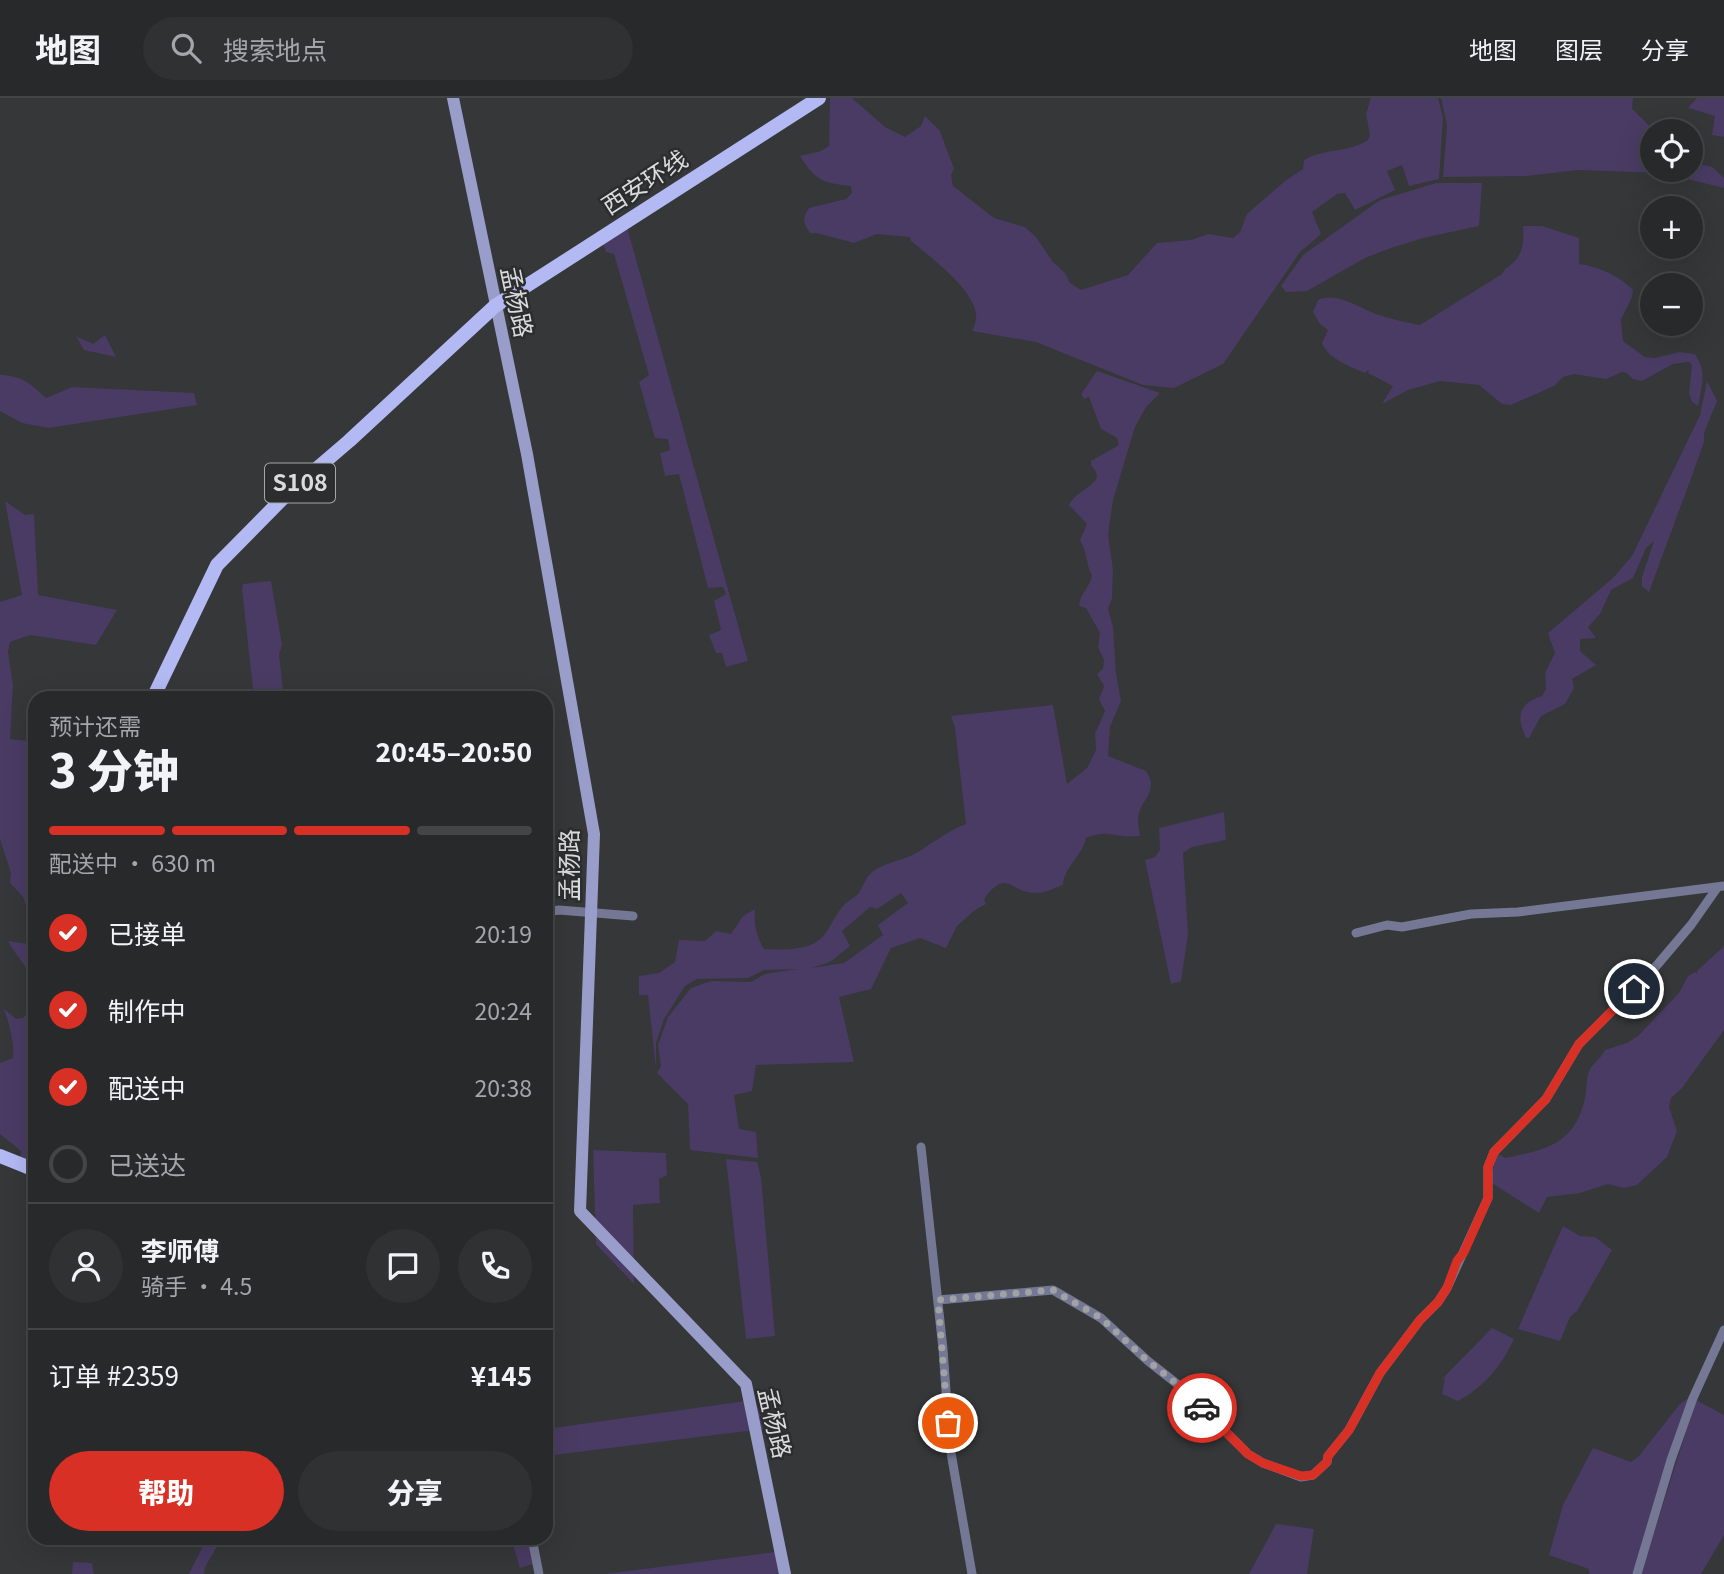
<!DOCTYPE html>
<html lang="zh">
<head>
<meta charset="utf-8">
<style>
  body { margin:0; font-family:Georgia,"Noto Sans SC",serif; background:#303133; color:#f1f3f6; height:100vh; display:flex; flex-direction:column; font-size:26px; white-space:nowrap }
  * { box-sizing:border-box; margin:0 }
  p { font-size:23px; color:#a5a6a9 }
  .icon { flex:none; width:38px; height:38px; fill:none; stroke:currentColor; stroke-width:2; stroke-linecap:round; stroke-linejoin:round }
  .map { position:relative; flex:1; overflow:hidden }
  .panel { position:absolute; left:28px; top:593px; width:525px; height:854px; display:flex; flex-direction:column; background:#28292b; border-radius:21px; box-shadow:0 7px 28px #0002,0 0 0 2px #444547 }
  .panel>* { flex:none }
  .buttons { position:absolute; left:1640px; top:21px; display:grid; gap:14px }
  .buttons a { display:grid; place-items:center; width:63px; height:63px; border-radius:50%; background:#28292b; box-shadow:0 7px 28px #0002,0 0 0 2px #444547; font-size:35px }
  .pin { position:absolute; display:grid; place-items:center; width:60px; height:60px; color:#fff; margin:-30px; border:4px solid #fff; border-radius:50%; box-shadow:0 2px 7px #0007 }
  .courier { position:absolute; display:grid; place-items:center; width:70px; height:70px; margin:-35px; border:5px solid #d93025; border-radius:50%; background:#fff; color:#222; box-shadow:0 2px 9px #0007 }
  .headline em { font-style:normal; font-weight:800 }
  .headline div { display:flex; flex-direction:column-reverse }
  .headline { display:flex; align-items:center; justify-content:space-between; height:119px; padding:0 21px }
  h1 { font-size:46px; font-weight:800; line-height:52px }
  .bar { display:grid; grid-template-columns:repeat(4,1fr); gap:10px 7px; align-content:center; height:84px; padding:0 21px }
  .bar i { height:9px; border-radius:5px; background:#444547 }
  .bar .on { background:#d93025 }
  .bar p { grid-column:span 4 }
  .line { display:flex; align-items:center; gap:18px; padding:0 21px; border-top:2px solid #444547 }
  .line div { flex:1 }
  .round { display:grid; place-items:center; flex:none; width:74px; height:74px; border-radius:37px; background:#303133 }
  ol { padding:0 21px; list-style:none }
  li { display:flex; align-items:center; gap:21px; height:77px }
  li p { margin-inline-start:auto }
  li .icon { padding:7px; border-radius:50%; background:#d93025; color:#fff; stroke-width:4 }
  li:last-child { color:#a5a6a9 }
  li i { width:38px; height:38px; border:4px solid #444547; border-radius:50% }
  .action { display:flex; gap:14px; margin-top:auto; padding:14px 21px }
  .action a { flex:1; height:80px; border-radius:42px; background:#d93025; color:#fff; font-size:28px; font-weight:800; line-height:80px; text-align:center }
  .action a+a { background:#303133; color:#f1f3f6 }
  header { display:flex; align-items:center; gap:42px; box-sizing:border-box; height:98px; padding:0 35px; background:#28292b; border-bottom:2px solid #444547 }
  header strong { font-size:33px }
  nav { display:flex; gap:38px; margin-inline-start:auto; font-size:24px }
  .search { width:490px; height:63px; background:#303133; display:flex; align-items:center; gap:18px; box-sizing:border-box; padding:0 24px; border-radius:38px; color:#a5a6a9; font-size:26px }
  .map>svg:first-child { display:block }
</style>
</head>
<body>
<header>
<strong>地图</strong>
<div class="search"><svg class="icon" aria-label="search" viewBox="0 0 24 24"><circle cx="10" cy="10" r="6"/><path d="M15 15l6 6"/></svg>搜索地点</div>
<nav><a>地图</a><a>图层</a><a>分享</a></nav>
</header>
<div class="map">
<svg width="1724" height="1476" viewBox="0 0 1724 1476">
  <rect width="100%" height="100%" fill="#353739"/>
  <path fill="#493b63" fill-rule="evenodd" d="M830,0H852L885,29L905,39L921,28L925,18L940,33L954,71L951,77L953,88L994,120L1025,129L1036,139L1053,164L1065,175L1070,185L1081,192L1128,177L1157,145L1191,142L1208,136L1233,140L1240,134L1247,116L1285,83L1303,71L1304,62C1324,50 1348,55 1368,42L1370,37L1366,16L1371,0H1438L1443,20L1439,81L1409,88L1402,67L1387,73L1395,92L1355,112L1345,95L1337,96L1312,114L1321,136L1300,154L1223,266L1174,290L1143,287L1036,244L972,233C974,229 977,222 976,217C975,192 930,159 911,143L910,139L877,136L854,145L817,135H810C803,125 802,120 809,110L846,101L852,95L851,88C824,85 815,83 800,58L821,53L829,48Z
    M1441,0H1633L1632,11L1655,33H1652V72H1690L1691,50L1695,51L1694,65L1712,69L1724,80V90L1663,75L1578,72L1527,78L1443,79L1447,27Z
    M1697,0H1724V39L1712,37L1715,18L1688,10Z
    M1436,85H1482L1479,128L1423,140L1391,150L1365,160L1307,193L1286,194L1281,188L1303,157L1380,102Z
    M1523,128H1542L1579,140V166C1597,168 1620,178 1633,192C1632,205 1625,211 1621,222L1623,243L1645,259L1655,260L1680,254L1695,256C1707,274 1702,288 1698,308L1692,304L1689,295L1692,267L1689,264L1673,266L1642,283L1633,281L1627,275L1622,274L1606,281L1574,276L1563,279L1554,288L1511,307L1502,306L1479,287L1440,283L1408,292L1382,306L1393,288L1368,275L1369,271L1365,275C1351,269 1327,260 1322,245L1328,232L1320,226L1313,214L1318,202C1336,193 1360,210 1376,216C1390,221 1405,224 1420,227L1502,176C1505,170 1510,168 1515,163C1523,154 1524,141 1523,128Z
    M627,129L748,563L726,569L722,555H716L709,537L721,532L714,503L726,496L723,489L708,490L679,376L665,378L660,355L670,352L668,341L655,340L639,284L649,277L614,156L606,154L603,146Z
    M105,237L116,259L84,252L76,238L93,246Z
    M1097,273L1160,295L1146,309L1135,329L1113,402L1108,437L1113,472L1112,500L1108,511L1113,529L1116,575L1121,603L1110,629L1108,658L1146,673C1159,691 1143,701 1139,715C1137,721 1139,731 1140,738C1116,741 1109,730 1086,740C1081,760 1064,769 1063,787C1055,790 1045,795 1036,795C1009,795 1008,769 984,801L986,806L975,812L957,828L946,850L920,840L891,850L871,891L839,899L854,964L756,967L752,993L734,997L739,1031L756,1034L758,1060L690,1052L688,1006L657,975L661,968L658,947L668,919L691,890L711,883L751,884L765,876L797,871L764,872L748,880L697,881L685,888L664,921L656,945V970L648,897H639V878L659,875L675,864L679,842L705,843L716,833L731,836L743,818L755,811C754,827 756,837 764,851C782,852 812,853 824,837C832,827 836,815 845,806C849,802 854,800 858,796C863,789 865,780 872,774C885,764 902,763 916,755C933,745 949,732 966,726L955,630L951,618L1053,607L1067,686L1087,670L1096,652L1095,636L1105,613L1099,601L1104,588L1097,576L1103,571L1104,562L1098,549L1100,535L1086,510L1079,508C1080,495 1089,491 1092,478C1086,466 1087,454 1080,442L1087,426L1069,407C1075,395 1089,391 1097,380L1096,374L1091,367V363L1119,347L1117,340L1101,331L1089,299L1084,301L1081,296ZM901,795L908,805L878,827L883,837L844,865L811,870L830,864L850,848L842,833L870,809L877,811Z
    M0,277C21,277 31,286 46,300L72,289L194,295L197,307L48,330L22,325L0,313Z
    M1707,283L1717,303L1704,335V344L1693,375L1649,494L1642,488V479L1654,443L1646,450L1633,480L1611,492L1600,516L1588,529L1596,540L1580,541V553L1596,567L1572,581L1574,590L1565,606L1541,618L1529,640H1526C1516,618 1518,606 1542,598L1546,591L1545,575L1555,555L1548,535L1613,480L1632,458L1700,317Z
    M5,403L25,417L34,416L38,497L117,512L96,547L30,537L10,544L8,554L13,587L10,641L28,643L35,639V663L29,664L35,681L33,739L35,831L23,799L10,785L11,775L0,741V504L22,497Z
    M271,483L282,547L279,557L284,600H254L242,491L243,486Z
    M1224,714L1226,742L1192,749L1183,755L1188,836L1181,883L1171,886L1145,762L1155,759L1160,752L1159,730Z
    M35,841V885C28,870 16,858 8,843L29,846Z
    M1724,848V932L1682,990L1671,1000L1669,1009L1677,1033L1667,1059L1637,1087L1624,1090L1608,1086L1580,1095L1547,1099L1539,1115L1490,1084L1497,1055L1505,1060C1546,1052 1575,1046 1585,1000C1587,992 1586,981 1589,973C1593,964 1601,961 1605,952L1627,945L1638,938L1679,895L1688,878L1695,874L1697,876V873Z
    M35,907V1072L19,1069L21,1053L0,1036V965L13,960C15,948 8,919 3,910L16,921L23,920Z
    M593,1052L666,1055L667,1077L659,1081L660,1105L633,1107L634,1186L596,1146Z
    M726,1061L757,1064L761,1079L775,1238L746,1241Z
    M1563,1128L1580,1138L1595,1139L1612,1152L1577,1213L1570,1219L1560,1243L1518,1231Z
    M1492,1230L1514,1241C1502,1268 1484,1289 1458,1303L1442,1296L1445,1280L1441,1282Z
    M1692,1297L1636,1476H1589V1471L1549,1457L1563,1407L1593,1350L1631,1364L1639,1358L1679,1307Z
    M753,1302L759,1312L763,1331L546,1358V1331Z
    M1696,1302L1724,1317V1437L1701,1476H1641Z
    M1276,1426L1314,1431L1307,1476H1249Z
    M195,1440H222L205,1469L204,1476H189L202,1450Z
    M511,1440H531L536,1465L520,1470Z
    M783,1453L786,1474L775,1476H605Z
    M73,1464L92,1465L94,1476H72Z"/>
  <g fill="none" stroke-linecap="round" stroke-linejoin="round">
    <path stroke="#757894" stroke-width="9" d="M546,814L559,812L633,818
      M1356,835L1387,827L1402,829L1471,816L1518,814L1724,788
      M921,1049L943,1251L950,1349L972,1476
      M938,1202L1053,1192L1101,1220L1148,1263L1181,1289L1248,1356L1263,1365L1301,1379L1313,1377L1327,1364L1328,1358L1349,1332L1380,1275L1420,1222L1438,1204L1447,1190L1488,1100V1069L1494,1054L1546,1001L1579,946L1652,873L1691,827L1717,790
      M532,1440L539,1476
      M1637,1476L1671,1362L1693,1300L1724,1232"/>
    <path stroke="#989dc9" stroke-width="12" d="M453,0L527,356L594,736L580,1113L746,1286L785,1476"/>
    <path stroke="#b3b9f2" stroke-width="14" d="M153,600L217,467L286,397L349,343L495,208L819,0
      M0,1058L35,1072"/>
  </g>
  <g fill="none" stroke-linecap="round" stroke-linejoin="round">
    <path stroke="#a0a2a3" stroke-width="7" stroke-dasharray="0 12.6" d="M948,1325L938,1202L1053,1192L1101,1220L1149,1264L1181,1289L1202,1310"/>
    <path stroke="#d93025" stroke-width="9" d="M1202,1310L1248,1356L1263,1365L1301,1378L1313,1377L1327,1364L1328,1358L1349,1332L1380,1275L1420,1222L1438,1204L1447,1190L1457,1163L1464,1154L1488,1100V1069L1494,1054L1546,1001L1579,946L1634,891"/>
  </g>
  <g text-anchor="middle" stroke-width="5" stroke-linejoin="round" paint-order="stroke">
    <rect fill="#2b2d2f" stroke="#a6a7a8" stroke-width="2" x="265" y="365.5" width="70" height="39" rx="5"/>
    <g font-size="23" font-weight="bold" fill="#dadbdc">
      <text x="300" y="393">S108</text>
    </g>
    <g font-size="24" fill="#dadbdc" stroke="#2b2d2f">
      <text transform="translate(645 85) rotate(-33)" y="8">西安环线</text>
      <text transform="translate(516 204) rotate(78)" y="8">孟杨路</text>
      <text transform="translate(570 767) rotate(-90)" y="8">孟杨路</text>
      <text transform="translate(774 1325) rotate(77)" y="8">孟杨路</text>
    </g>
  </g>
</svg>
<div class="buttons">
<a><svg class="icon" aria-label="locate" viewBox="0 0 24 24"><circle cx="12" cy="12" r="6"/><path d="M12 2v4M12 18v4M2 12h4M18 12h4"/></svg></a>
<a>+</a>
<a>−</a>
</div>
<div class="pin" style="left:948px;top:1325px;background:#ea580c"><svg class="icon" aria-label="bag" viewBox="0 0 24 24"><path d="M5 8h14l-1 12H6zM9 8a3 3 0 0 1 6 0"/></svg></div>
<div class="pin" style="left:1634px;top:891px;background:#1f2937"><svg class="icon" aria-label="home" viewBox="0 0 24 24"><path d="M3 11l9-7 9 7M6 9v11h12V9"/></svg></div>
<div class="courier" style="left:1202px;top:1310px"><svg class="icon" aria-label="car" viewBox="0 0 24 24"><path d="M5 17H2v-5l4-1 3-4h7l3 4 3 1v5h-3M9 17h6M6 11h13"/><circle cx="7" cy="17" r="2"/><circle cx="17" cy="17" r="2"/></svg></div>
<section class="panel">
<div class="headline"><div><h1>3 分钟</h1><p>预计还需</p></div><em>20:45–20:50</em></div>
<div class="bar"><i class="on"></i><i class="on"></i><i class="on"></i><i></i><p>配送中 · 630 m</p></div>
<ol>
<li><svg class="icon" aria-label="check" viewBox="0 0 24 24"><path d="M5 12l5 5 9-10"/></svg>已接单<p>20:19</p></li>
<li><svg class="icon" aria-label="check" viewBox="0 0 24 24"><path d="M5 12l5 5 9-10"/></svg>制作中<p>20:24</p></li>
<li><svg class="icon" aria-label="check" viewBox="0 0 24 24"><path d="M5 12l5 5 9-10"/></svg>配送中<p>20:38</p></li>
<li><i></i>已送达</li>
</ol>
<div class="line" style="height:126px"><a class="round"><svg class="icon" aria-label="person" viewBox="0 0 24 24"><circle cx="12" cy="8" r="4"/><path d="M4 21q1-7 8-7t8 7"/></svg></a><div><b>李师傅</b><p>骑手 · 4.5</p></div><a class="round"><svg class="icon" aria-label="chat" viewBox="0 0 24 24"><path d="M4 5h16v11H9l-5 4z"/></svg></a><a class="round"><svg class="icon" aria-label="phone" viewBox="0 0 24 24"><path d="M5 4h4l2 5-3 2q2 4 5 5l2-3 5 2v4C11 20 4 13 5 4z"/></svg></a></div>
<div class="line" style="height:91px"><div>订单 #2359</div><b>¥145</b></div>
<div class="action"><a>帮助</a><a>分享</a></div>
</section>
</div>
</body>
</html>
